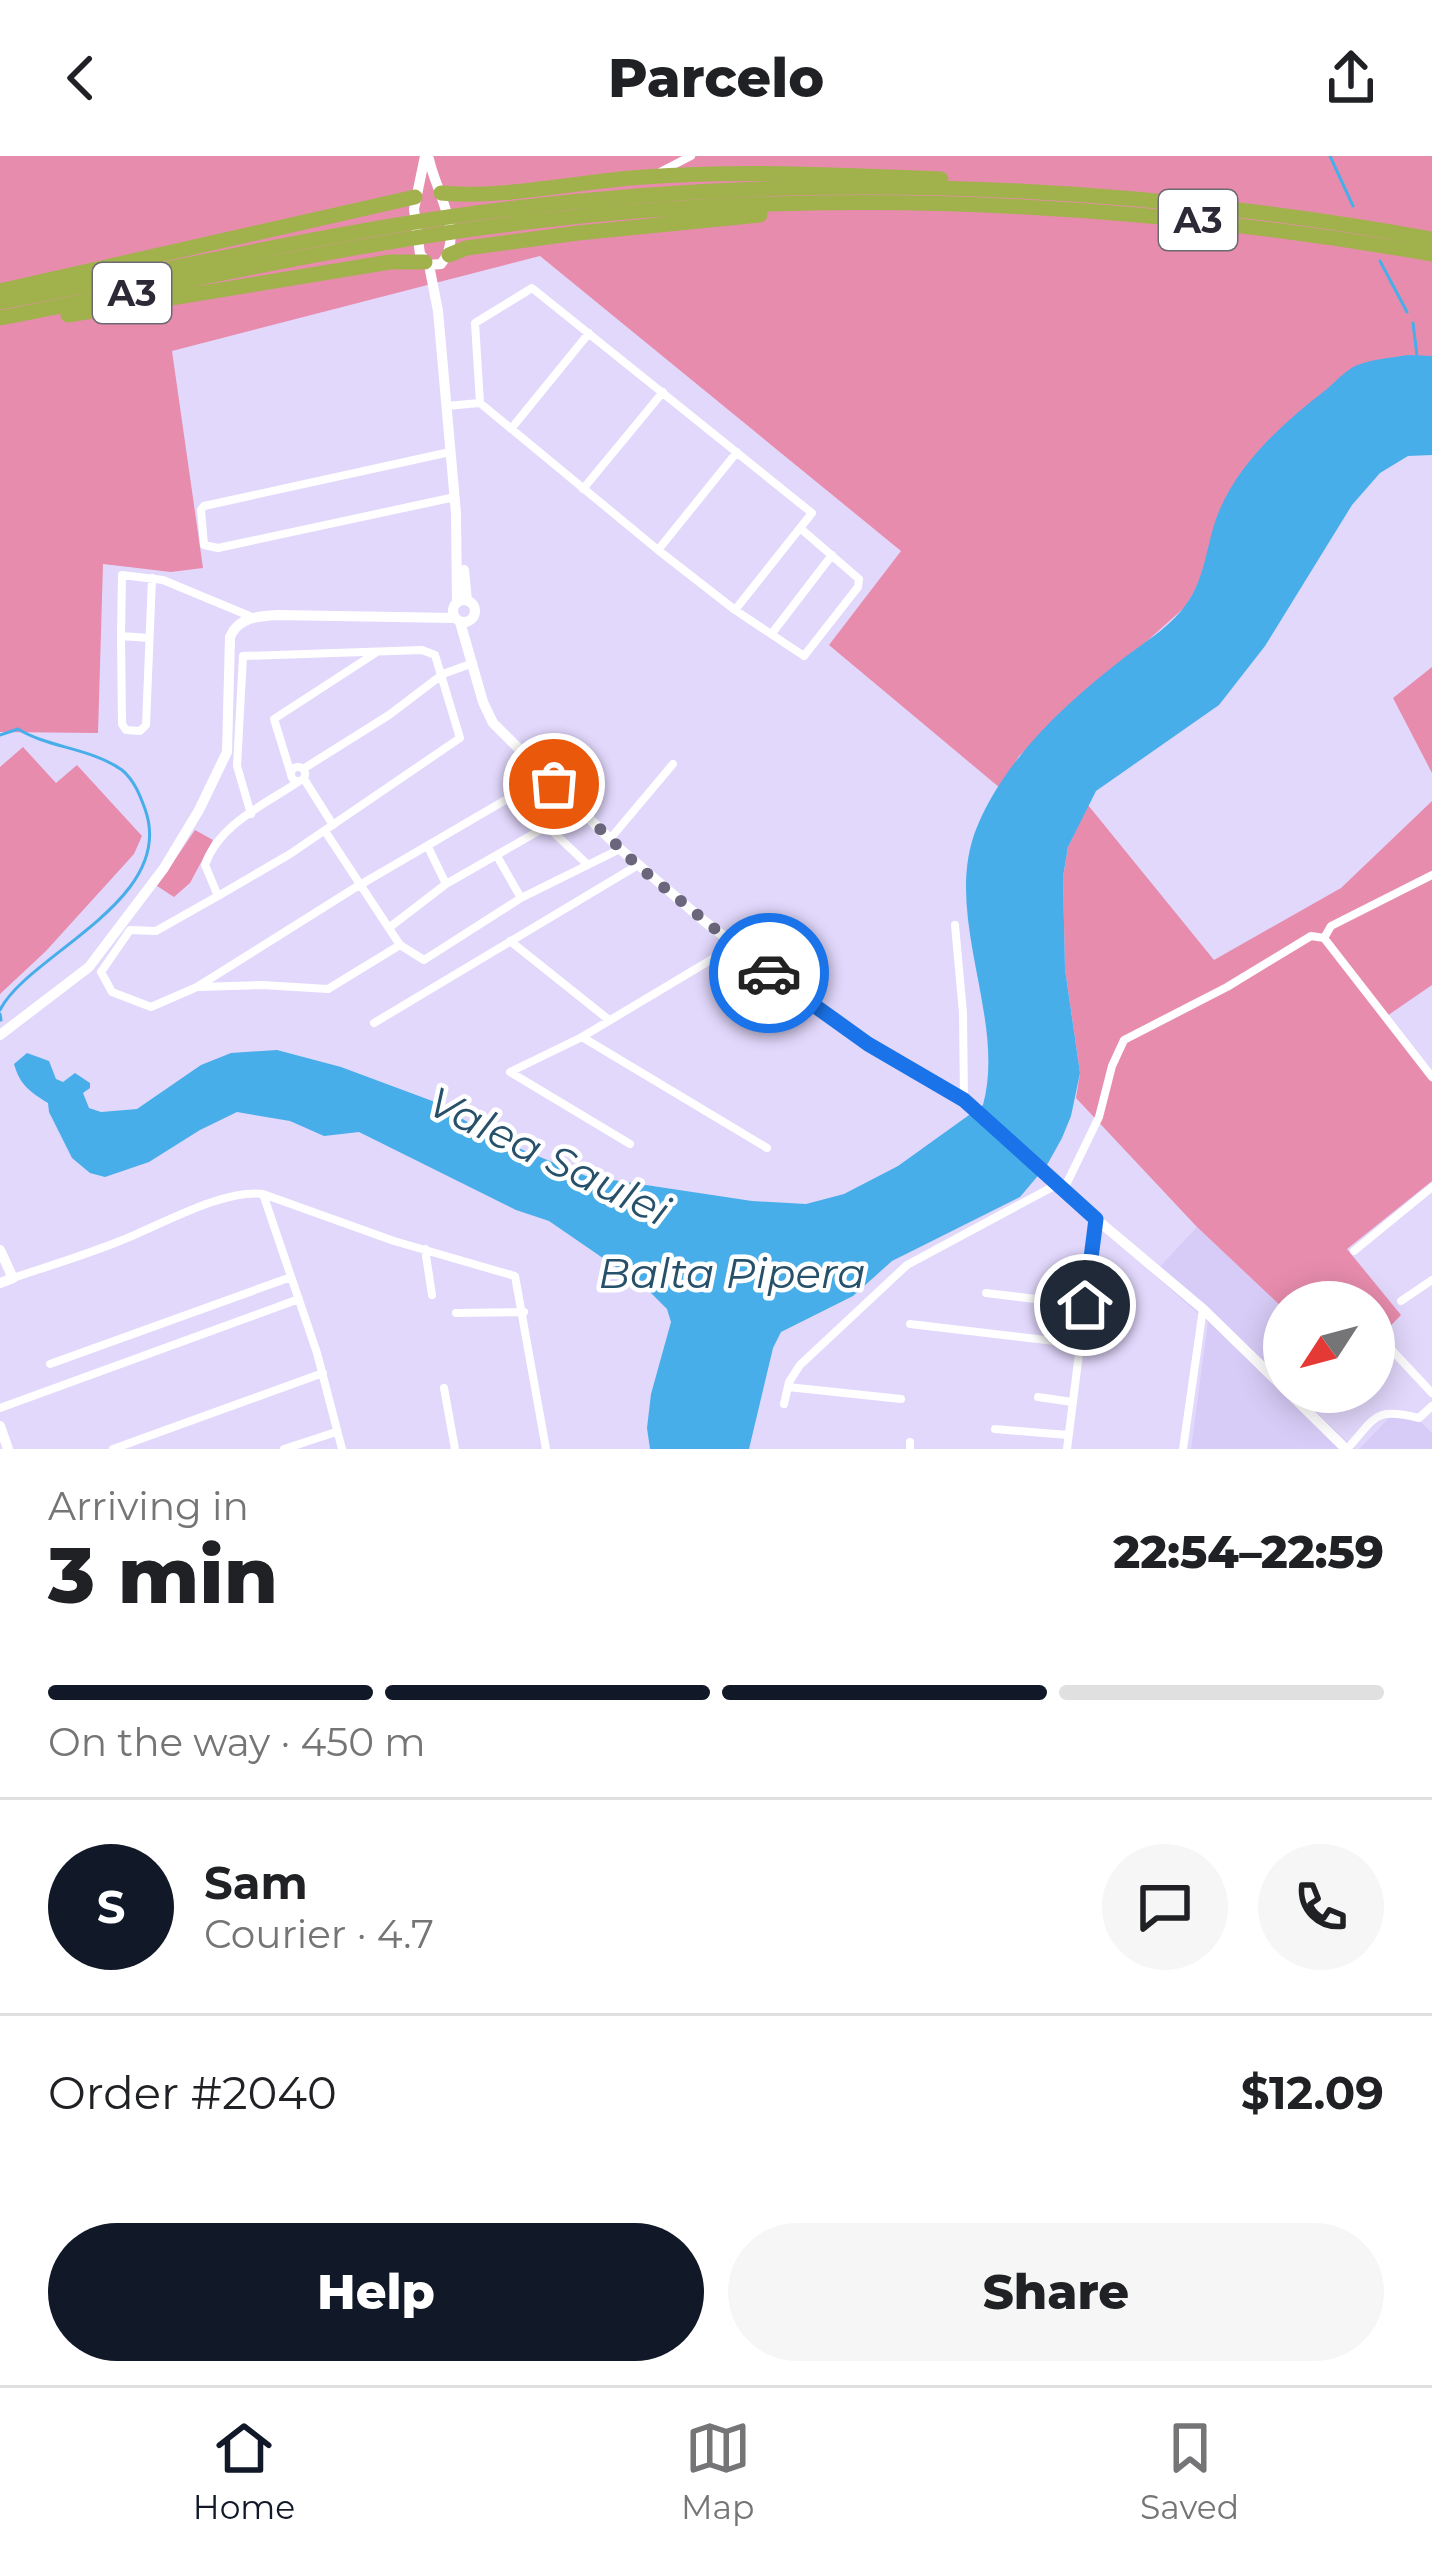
<!DOCTYPE html>
<html lang="en">
<head>
<meta charset="utf-8">
<style>
  body { margin:0; font-family:Montserrat,sans-serif; background:#f6f6f6; color:#202124; height:100vh; display:flex; flex-direction:column; font-size:45px; white-space:nowrap }
  * { box-sizing:border-box; margin:0 }
  p { font-size:39px; color:#757577 }
  .icon { flex:none; width:66px; height:66px; fill:none; stroke:currentColor; stroke-width:2; stroke-linecap:round; stroke-linejoin:round }
  .map { position:relative; height:1293px; overflow:hidden }
  .side { display:flex; flex-direction:column; background:#fff; flex:1 }
  .side>* { flex:none }
  .needle { width:78px; rotate:234deg }
  .fabs { position:absolute; left:1263px; top:1125px; display:grid; gap:24px }
  .fabs a { display:grid; place-items:center; width:132px; height:132px; border-radius:50%; background:#fff; box-shadow:0 6px 30px #0003; font-size:60px }
  .pin { position:absolute; display:grid; place-items:center; width:102px; height:102px; color:#fff; margin:-51px; border:6px solid #fff; border-radius:50%; box-shadow:0 3px 12px #0007 }
  .courier { position:absolute; display:grid; place-items:center; width:120px; height:120px; margin:-60px; border:9px solid #1a73e8; border-radius:50%; background:#fff; color:#222; box-shadow:0 3px 15px #0007 }
  .overview em { font-style:normal; font-weight:800 }
  .overview div { display:flex; flex-direction:column-reverse }
  .overview { display:flex; align-items:center; justify-content:space-between; height:204px; padding:0 48px }
  h1 { font-size:78px; font-weight:800; line-height:90px }
  .bar { display:grid; grid-template-columns:repeat(4,1fr); gap:18px 12px; align-content:center; height:144px; padding:0 48px }
  .bar i { height:15px; border-radius:9px; background:#e0e0e0 }
  .bar .current { background:#111827 }
  .bar p { grid-column:span 4 }
  .line { display:flex; align-items:center; gap:30px; padding:0 48px; border-top:3px solid #e0e0e0 }
  .line div { flex:1 }
  .round { display:grid; place-items:center; flex:none; width:126px; height:126px; border-radius:63px; background:#f6f6f6 }
  .button { display:flex; gap:24px; margin-top:auto; padding:24px 48px }
  .button a { flex:1; height:138px; border-radius:72px; background:#111827; color:#fff; font-size:48px; font-weight:800; line-height:138px; text-align:center }
  .button a+a { background:#f6f6f6; color:#202124 }
  header { display:flex; justify-content:space-between; align-items:center; height:156px; padding:0 48px; background:#fff; font-size:54px; font-weight:800 }
  .tabs { display:flex; justify-content:space-around; align-items:center; height:168px; border-top:3px solid #e0e0e0; background:#fff; font-size:33px; color:#757577 }
  .tabs a { display:grid; justify-items:center; gap:6px }
  .tabs .current { color:#111827 }
  .map>svg:first-child { display:block }
</style>
</head>
<body>
<header><svg class="icon" aria-label="back" viewBox="0 0 24 24"><path d="M15 5l-7 7 7 7"/></svg>Parcelo<svg class="icon" aria-label="share" viewBox="0 0 24 24"><path d="M12 15V3M7 8l5-5 5 5M5 13v7h14v-7"/></svg></header>
<div class="map">
<svg width="1432" height="1293" viewBox="0 0 1432 1293">
  <rect width="100%" height="100%" fill="#e2d8fc"/>
  <path fill="#d7ccf7" d="M1197,1071L1284,1153V1236H1327L1312,1252L1355,1293H1191L1208,1166L1153,1118Z
    M1391,1260L1420,1265L1432,1277V1293H1359Z"/>
  <path fill="#e88cad" d="M0,0H1432V200L1378,204L1217,362L1203,420L1185,451L1019,600L1000,632L829,489L901,395L540,100L172,195L203,412L171,416L103,408L98,577L0,576Z
    M1432,511V617L1393,542Z
    M23,591L56,627L77,609L142,680L134,698L46,795L0,838V611Z
    M1432,645V829L1384,862L1432,926V1025L1347,1093L1401,1159L1374,1187V1146H1284V1153L1197,1071L1076,942L1080,917L1065,813L1063,721L1068,691L1088,649L1214,804L1341,732Z
    M195,674L213,684L190,727L174,741L157,730Z"/>
  <path fill="#47aeea" d="M1408,199L1432,200V299L1408,300L1380,317L1352,349L1265,490L1219,549L1096,635L1068,691L1063,721L1065,813L1080,917L1071,960L1062,982L1047,1009L1020,1041L892,1105L853,1140L781,1176L773,1192L749,1293H650L647,1272L651,1238L671,1166L667,1153L645,1131L549,1065L516,1054L359,976L324,980L290,965L237,956L200,974L149,1006L105,1021L90,1017L72,1002L49,956L48,947C30,936 20,929 14,908L27,897L49,905L56,923L63,926L75,917L90,927V932L83,937L89,952L101,956L137,953L201,909L231,897L277,894L341,911L435,946L492,981L586,1020L752,1045L806,1048L844,1038L898,1010L983,949C1007,862 941,758 977,671C1006,601 1067,546 1125,501C1145,486 1165,474 1181,455C1205,427 1205,395 1216,363C1236,308 1282,268 1327,233C1335,226 1345,215 1355,210C1371,203 1391,202 1408,199Z"/>
  <g fill="none" stroke-linecap="round" stroke-linejoin="round">
    <path stroke="#47aeea" stroke-width="3" d="M1330,0L1353,50
      M1380,105L1407,156
      M1413,167L1417,200
      M0,579L18,573C49,592 91,592 122,614C134,624 140,639 145,653C178,744 28,798 0,854
      M0,858L1,864"/>
    <path stroke="#fff" stroke-width="8" d="M660,16L691,0
      M480,247L475,167L532,132L812,357L735,454
      M446,250L480,247L658,394L735,454L804,500L858,431L859,423L800,372
      M511,273L589,177
      M450,296L204,350L201,354L204,389L218,392L455,341
      M583,333L663,236
      M658,394L737,296
      M773,476L832,399
      M121,480L122,568L126,574L140,575L146,569L152,422
      M149,482L121,480L122,419L163,424L252,461
      M291 618a7 7 0 1 1 14 0a7 7 0 1 1-14 0Z
      M303,613L389,559L443,518L473,507
      M291,618L274,563L377,496
      M304,623L333,669
      M251,658L237,610L243,500L422,494L435,499L460,582L290,698L218,740L156,775L130,774L101,816L112,836L151,851L197,831L353,733L514,639L587,708
      M325,675L400,789L424,804L521,742L620,693
      M610,683L673,608
      M428,691L446,728
      M497,700L521,742
      M218,740L205,709C219,668 264,649 298,626
      M955,769L963,857L964,944
      M390,771L446,728L549,669
      M1324,782L1331,770L1432,719
      M510,785L609,864
      M199,831L262,829L328,833L400,789
      M374,867L638,709
      M582,881L767,992
      M630,988L510,916L582,881L734,790
      M1063,1035L1099,961L1112,910L1124,884L1227,831L1311,780L1324,782L1432,921
      M263,1038L317,1197L342,1293
      M425,1093L432,1139
      M1354,1095L1432,1031
      M13,1122C49,1110 85,1099 120,1085C159,1070 222,1033 263,1038L394,1085L515,1120L546,1293
      M986,1137L1085,1149
      M1401,1145L1432,1124
      M456,1157L524,1156
      M910,1168L1080,1188
      M1388,1190L1432,1237
      M50,1208L291,1121
      M788,1231L901,1243
      M444,1232L455,1293
      M1038,1241L1072,1246
      M784,1248L789,1226L800,1209L907,1109L1056,1029
      M0,1252L299,1143
      M995,1273L1068,1279
      M113,1293L323,1217
      M284,1293L336,1276
      M910,1293V1286
      M1067,1293L1096,1062
      M1183,1293L1203,1153
      M1347,1293C1377,1260 1374,1251 1419,1262L1432,1250"/>
    <path stroke="#fff" stroke-width="10" d="M425,0L414,53L420,98L429,109L438,155L456,357L457,447
      M429,109L441,108C466,79 435,34 429,3
      M464,414L467,445
      M453 455a11 11 0 1 1 22 0a11 11 0 1 1-22 0Z
      M460,466L483,546L493,567L620,693L704,765L850,877L975,953L1045,1020L1203,1153L1284,1232
      M0,879L89,811L164,712L199,654L227,596L230,481C238,461 259,460 278,459L455,462
      M0,1094L13,1122L0,1127
      M1288,1236L1346,1293
      M0,1270L8,1293"/>
    <path stroke="#a1b24d" stroke-width="15" d="M441,37C505,43 580,25 644,21C743,14 842,19 941,23
      M449,99L466,92L578,77L760,59
      M0,135L415,41
      M0,146C152,118 303,82 455,60C779,13 1111,25 1432,83
      M68,159L390,106H425
      M0,162C175,128 350,87 527,66C829,30 1134,46 1432,98"/>
  </g>
  <g fill="none" stroke-linecap="round" stroke-linejoin="round">
    <path stroke="#6c667c" stroke-width="12" stroke-dasharray="0 21.6" d="M554,628L638,710L769,817"/>
    <path stroke="#1a73e8" stroke-width="15" d="M769,817L868,888L964,944L1096,1063L1085,1149"/>
  </g>
  <g text-anchor="middle" stroke-width="9" stroke-linejoin="round" paint-order="stroke">
    <g fill="#fff" stroke="#6c6973" stroke-width="3">
      <rect x="1159" y="34" width="78" height="60" rx="9"/>
      <rect x="93" y="107" width="78" height="60" rx="9"/>
    </g>
    <g font-size="36" font-weight="bold" fill="#2d2937">
      <text x="1198" y="77">A3</text>
      <text x="132" y="150">A3</text>
    </g>
    <g font-size="42" font-style="italic" fill="#27516a" stroke="#fff">
      <text transform="translate(549 1000) rotate(26)" y="15">Valea Saulei</text>
      <text x="732" y="1132">Balta Pipera</text>
    </g>
  </g>
</svg>
<div class="fabs">
<a><svg class="needle" viewBox="-14 -14 28 28"><path d="M0-13l5 13h-10z" fill="#e53935"/><path d="M0 13l5-13h-10z" fill="#757577"/></svg></a>
</div>
<div class="pin" style="left:554px;top:628px;background:#ea580c"><svg class="icon" aria-label="bag" viewBox="0 0 24 24"><path d="M5 8h14l-1 12H6zM9 8a3 3 0 0 1 6 0"/></svg></div>
<div class="pin" style="left:1085px;top:1149px;background:#1f2937"><svg class="icon" aria-label="home" viewBox="0 0 24 24"><path d="M3 11l9-7 9 7M6 9v11h12V9"/></svg></div>
<div class="courier" style="left:769px;top:817px"><svg class="icon" aria-label="car" viewBox="0 0 24 24"><path d="M5 17H2v-5l4-1 3-4h7l3 4 3 1v5h-3M9 17h6M6 11h13"/><circle cx="7" cy="17" r="2"/><circle cx="17" cy="17" r="2"/></svg></div>
</div>
<section class="side">
<div class="overview"><div><h1>3 min</h1><p>Arriving in</p></div><em>22:54–22:59</em></div>
<div class="bar"><i class="current"></i><i class="current"></i><i class="current"></i><i></i><p>On the way · 450 m</p></div>
<div class="line" style="height:216px"><b class="round" style="background:#111827;color:#fff">S</b><div><b>Sam</b><p>Courier · 4.7</p></div><a class="round"><svg class="icon" aria-label="chat" viewBox="0 0 24 24"><path d="M4 5h16v11H9l-5 4z"/></svg></a><a class="round"><svg class="icon" aria-label="phone" viewBox="0 0 24 24"><path d="M5 4h4l2 5-3 2q2 4 5 5l2-3 5 2v4C11 20 4 13 5 4z"/></svg></a></div>
<div class="line" style="height:156px"><div>Order #2040</div><b>$12.09</b></div>
<div class="button"><a>Help</a><a>Share</a></div>
</section>
<nav class="tabs">
<a class="current"><svg class="icon" aria-label="home" viewBox="0 0 24 24"><path d="M3 11l9-7 9 7M6 9v11h12V9"/></svg>Home</a>
<a><svg class="icon" aria-label="map" viewBox="0 0 24 24"><path d="M3 6l6-2 6 2 6-2v14l-6 2-6-2-6 2zM9 4v14M15 6v14"/></svg>Map</a>
<a><svg class="icon" aria-label="saved" viewBox="0 0 24 24"><path d="M7 4h10v16l-5-4-5 4z"/></svg>Saved</a>
</nav>
</body>
</html>
